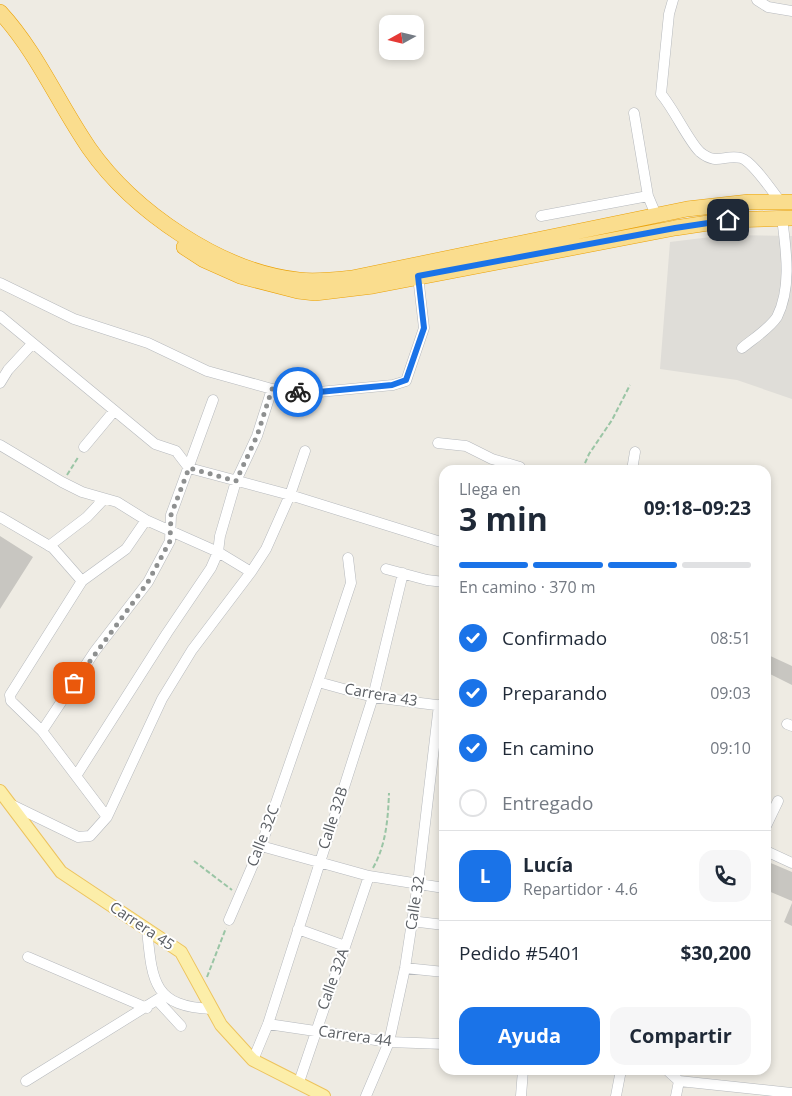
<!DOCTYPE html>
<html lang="es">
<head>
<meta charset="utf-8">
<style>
  body { margin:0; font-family:"Open Sans",sans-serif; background:#f6f6f7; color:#1f2937; height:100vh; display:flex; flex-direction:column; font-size:19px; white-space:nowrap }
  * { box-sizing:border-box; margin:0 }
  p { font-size:16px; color:#747a83 }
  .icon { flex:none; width:28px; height:28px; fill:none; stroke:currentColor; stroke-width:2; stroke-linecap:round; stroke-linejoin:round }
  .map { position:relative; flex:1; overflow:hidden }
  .panel { position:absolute; left:439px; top:465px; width:332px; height:610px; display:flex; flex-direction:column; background:#fff; border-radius:15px; box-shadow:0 2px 8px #0003 }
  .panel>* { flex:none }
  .needle { width:32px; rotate:262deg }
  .fabs { position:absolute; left:379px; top:15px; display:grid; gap:10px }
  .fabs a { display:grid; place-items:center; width:45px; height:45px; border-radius:10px; background:#fff; box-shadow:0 2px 8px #0003; font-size:25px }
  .pin { position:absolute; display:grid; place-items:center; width:42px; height:42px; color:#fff; margin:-21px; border-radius:10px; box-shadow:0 2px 8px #0006 }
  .courier { position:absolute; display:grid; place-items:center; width:50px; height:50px; margin:-25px; border:4px solid #1a73e8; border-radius:50%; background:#fff; color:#222; box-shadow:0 1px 6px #0007 }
  .overview em { font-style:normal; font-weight:700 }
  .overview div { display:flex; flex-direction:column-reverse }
  .overview { display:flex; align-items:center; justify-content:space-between; height:85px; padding:0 20px }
  h1 { font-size:32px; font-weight:700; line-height:38px }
  .bar { display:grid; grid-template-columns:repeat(4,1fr); gap:8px 5px; align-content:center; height:60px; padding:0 20px }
  .bar i { height:6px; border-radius:4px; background:#e0e1e3 }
  .bar .current { background:#1a73e8 }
  .bar p { grid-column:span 4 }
  .line { display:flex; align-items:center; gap:12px; padding:0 20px; border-top:1px solid #e0e1e3 }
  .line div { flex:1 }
  .round { display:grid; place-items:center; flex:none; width:52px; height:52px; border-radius:15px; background:#f6f6f7 }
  ol { padding:0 20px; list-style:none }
  li { display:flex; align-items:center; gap:15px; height:55px }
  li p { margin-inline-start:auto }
  li .icon { padding:5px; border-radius:50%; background:#1a73e8; color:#fff; stroke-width:4 }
  li:last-child { color:#747a83 }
  li i { width:28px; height:28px; border:2px solid #e0e1e3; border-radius:50% }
  .button { display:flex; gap:10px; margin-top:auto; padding:10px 20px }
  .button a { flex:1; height:58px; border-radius:15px; background:#1a73e8; color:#fff; font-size:20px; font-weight:700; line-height:58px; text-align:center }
  .button a+a { background:#f6f6f7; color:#1f2937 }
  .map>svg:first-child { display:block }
</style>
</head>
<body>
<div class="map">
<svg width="792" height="1096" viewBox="0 0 792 1096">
  <rect width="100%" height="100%" fill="#eeebe3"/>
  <path fill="#dfddd8" d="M727,235L792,236V399L737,380L660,369L670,242Z"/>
  <path fill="#c8c6c1" d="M0,536L33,557L0,609Z
    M766,654L792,666V685L766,672Z
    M766,861L792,872V901L766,890Z
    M792,903V926L784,922Z"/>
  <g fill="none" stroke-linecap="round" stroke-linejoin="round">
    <g stroke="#b6b9bd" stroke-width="11">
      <path id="minor" d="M673,0L669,14L661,94C674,109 689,142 700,152C717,166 724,154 741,158C752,161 772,191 780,201
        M757,0L768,7L792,11
        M634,113L648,196L656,215
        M541,216L648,196
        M0,283L74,319L148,343L207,371L272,389L308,393L393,385L406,381L424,328L418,276
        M0,316L155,444L176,451L189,468L290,495L444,543
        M742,348C753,339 769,329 777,317C792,287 786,250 782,218
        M0,383L8,370L32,344
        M438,443L466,446L492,459L520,467
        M0,445L62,482L82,492L117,502L146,520L218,552L251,572
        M84,447L114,411
        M632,470L635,452
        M0,517L53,548L82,581
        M49,546L87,517L104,499
        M386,569L427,580L444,582
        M318,682L373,697L444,706
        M787,724L792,726
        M42,731L95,651L148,582L170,541L171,515L213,400
        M76,776L167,633L211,568L218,552L220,536L236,481L257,436L272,389
        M12,805L78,837L90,836L107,817L162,699L192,650L251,572L266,549L290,495L305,451
        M107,817L42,731L11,701L10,695L82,581L126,549L146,520
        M766,826L778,801
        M261,846L369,876L444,888
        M766,851L792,863
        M229,920L261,846L318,682L351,583L348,558
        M411,921L444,925
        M147,929C152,981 153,1007 212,1009
        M298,929L345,946
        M28,957L147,1008
        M405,968L444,972
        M158,1001L181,1026
        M268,1024L389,1042L444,1044
        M253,1060L268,1024L373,697L403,573
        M667,1070L679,1081L792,1093
        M26,1081L163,996
        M299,1082L369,876
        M366,1096L389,1042L405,968L418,883L439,705
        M521,1096L523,1070
        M616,1096L621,1070
        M676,1096L679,1081"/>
    </g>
    <g stroke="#edc35d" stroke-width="14">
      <path id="major" d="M0,791L61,872L181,952L221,1025L253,1060L324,1096"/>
    </g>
    <g stroke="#eaa107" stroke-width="16">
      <path id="highway" d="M0,12C37,52 58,103 89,148C133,211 221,272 299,280C316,282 334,280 352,278L687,209L749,202H792
        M184,247L204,260L240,276L298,291L315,293L373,286L675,228L728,220L792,218"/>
    </g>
    <path stroke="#9ac5a5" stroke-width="2" stroke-dasharray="5 2.5" stroke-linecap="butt" d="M582,470L589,454L612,420L630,385
      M67,475L79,456
      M194,861L232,890
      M373,868C386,845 388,819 389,793
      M207,977L226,928"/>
    <use href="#minor" stroke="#fff" stroke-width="10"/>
    <use href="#major" stroke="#fceea9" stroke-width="12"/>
    <use href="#highway" stroke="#fadd8e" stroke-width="15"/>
  </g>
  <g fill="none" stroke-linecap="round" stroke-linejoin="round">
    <path stroke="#8e9090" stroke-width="5" stroke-dasharray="0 9" d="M74,683L148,582L170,541L171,515L189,468L236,481L257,436L272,389L298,392"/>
    <path stroke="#1a73e8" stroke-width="6" d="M298,392L308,393L392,385L406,380L424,328L418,276L675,228L728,220"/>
  </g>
  <g text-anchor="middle" stroke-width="4" stroke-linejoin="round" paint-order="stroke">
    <g font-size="15" fill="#5b5f64" stroke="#fff">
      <text transform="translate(381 695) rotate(10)" y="5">Carrera 43</text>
      <text transform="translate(333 818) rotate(-72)" y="5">Calle 32B</text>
      <text transform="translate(263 836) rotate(-69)" y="5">Calle 32C</text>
      <text transform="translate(415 903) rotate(-81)" y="5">Calle 32</text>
      <text transform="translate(142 926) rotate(34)" y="5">Carrera 45</text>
      <text transform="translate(333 979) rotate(-70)" y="5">Calle 32A</text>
      <text transform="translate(355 1036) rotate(8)" y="5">Carrera 44</text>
    </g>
  </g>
</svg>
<div class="fabs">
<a><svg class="needle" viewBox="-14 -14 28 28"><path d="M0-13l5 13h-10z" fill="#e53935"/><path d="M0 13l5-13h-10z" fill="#747a83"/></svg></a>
</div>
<div class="pin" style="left:74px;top:683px;background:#ea580c"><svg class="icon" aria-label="bag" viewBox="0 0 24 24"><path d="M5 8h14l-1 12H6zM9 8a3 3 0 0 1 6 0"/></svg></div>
<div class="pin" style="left:728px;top:220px;background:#1f2937"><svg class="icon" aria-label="home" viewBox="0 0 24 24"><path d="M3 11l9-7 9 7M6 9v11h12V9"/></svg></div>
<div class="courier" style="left:298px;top:392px"><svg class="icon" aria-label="bike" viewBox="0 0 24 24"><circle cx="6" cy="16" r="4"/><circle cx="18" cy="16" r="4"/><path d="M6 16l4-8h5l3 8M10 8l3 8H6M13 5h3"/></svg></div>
<section class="panel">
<div class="overview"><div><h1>3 min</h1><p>Llega en</p></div><em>09:18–09:23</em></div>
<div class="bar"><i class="current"></i><i class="current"></i><i class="current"></i><i></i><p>En camino · 370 m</p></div>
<ol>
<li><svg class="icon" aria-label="check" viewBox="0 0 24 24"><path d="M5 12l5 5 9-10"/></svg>Confirmado<p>08:51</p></li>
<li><svg class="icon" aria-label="check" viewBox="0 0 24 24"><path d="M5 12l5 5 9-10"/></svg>Preparando<p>09:03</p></li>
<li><svg class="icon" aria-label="check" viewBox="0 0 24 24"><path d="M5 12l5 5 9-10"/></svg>En camino<p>09:10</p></li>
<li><i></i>Entregado</li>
</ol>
<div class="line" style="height:90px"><b class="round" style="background:#1a73e8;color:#fff">L</b><div><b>Lucía</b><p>Repartidor · 4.6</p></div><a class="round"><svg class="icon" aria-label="phone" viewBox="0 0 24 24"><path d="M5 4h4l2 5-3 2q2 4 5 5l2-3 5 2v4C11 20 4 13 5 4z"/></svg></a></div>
<div class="line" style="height:65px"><div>Pedido #5401</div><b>$30,200</b></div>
<div class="button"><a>Ayuda</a><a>Compartir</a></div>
</section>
</div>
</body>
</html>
